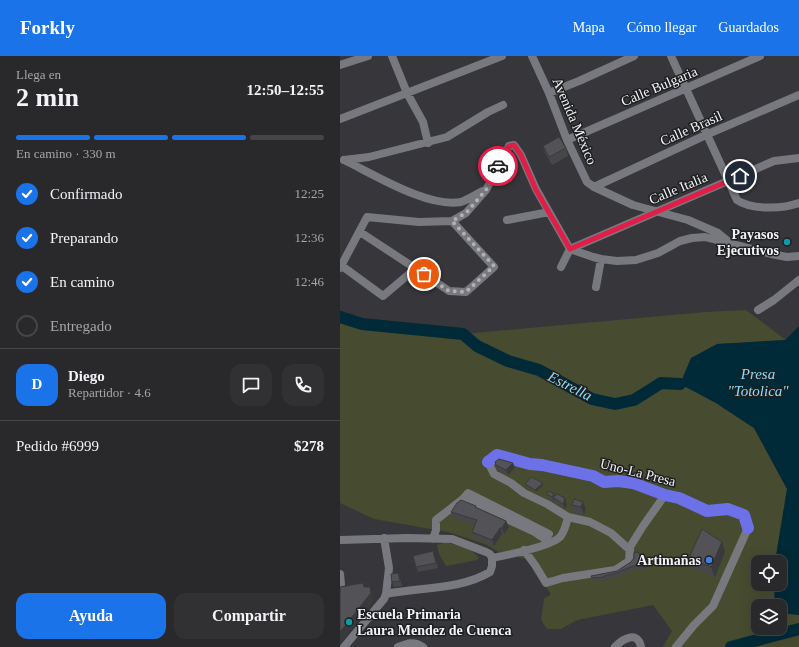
<!DOCTYPE html>
<html lang="es">
<head>
<meta charset="utf-8">
<style>
  body { margin:0; font-family:"Times New Roman",serif; background:#313134; color:#f1f3f6; height:100vh; display:flex; flex-direction:column; font-size:15px; white-space:nowrap }
  * { box-sizing:border-box; margin:0 }
  p { font-size:13px; color:#a5a6a9 }
  .icon { flex:none; width:22px; height:22px; fill:none; stroke:currentColor; stroke-width:2; stroke-linecap:round; stroke-linejoin:round }
  .map { position:relative; flex:1; overflow:hidden }
  .panel { display:flex; flex-direction:column; background:#29292c; width:340px }
  .panel>* { flex:none }
  .controls { position:absolute; left:411px; top:499px; display:grid; gap:8px }
  .controls a { display:grid; place-items:center; width:36px; height:36px; border-radius:8px; background:#29292c; box-shadow:0 4px 16px #0002,0 0 0 1px #454548; font-size:20px }
  .pin { position:absolute; display:grid; place-items:center; width:34px; height:34px; color:#fff; margin:-17px; border:2px solid #fff; border-radius:50%; box-shadow:0 1px 4px #0007 }
  .courier { position:absolute; display:grid; place-items:center; width:40px; height:40px; margin:-20px; border:3px solid #e11d48; border-radius:50%; background:#fff; color:#222; box-shadow:0 1px 5px #0007 }
  .summary em { font-style:normal; font-weight:700 }
  .summary div { display:flex; flex-direction:column-reverse }
  .summary { display:flex; align-items:center; justify-content:space-between; height:68px; padding:0 16px }
  h1 { font-size:26px; font-weight:700; line-height:30px }
  .bar { display:grid; grid-template-columns:repeat(4,1fr); gap:6px 4px; align-content:center; height:48px; padding:0 16px }
  .bar i { height:5px; border-radius:3px; background:#454548 }
  .bar .current { background:#1a73e8 }
  .bar p { grid-column:span 4 }
  .line { display:flex; align-items:center; gap:10px; padding:0 16px; border-top:1px solid #454548 }
  .line div { flex:1 }
  .round { display:grid; place-items:center; flex:none; width:42px; height:42px; border-radius:12px; background:#313134 }
  ol { padding:0 16px; list-style:none }
  li { display:flex; align-items:center; gap:12px; height:44px }
  li p { margin-inline-start:auto }
  li .icon { padding:4px; border-radius:50%; background:#1a73e8; color:#fff; stroke-width:4 }
  li:last-child { color:#a5a6a9 }
  li i { width:22px; height:22px; border:2px solid #454548; border-radius:50% }
  .cta { display:flex; gap:8px; margin-top:auto; padding:8px 16px }
  .cta a { flex:1; height:46px; border-radius:12px; background:#1a73e8; color:#fff; font-size:16px; font-weight:700; line-height:46px; text-align:center }
  .cta a+a { background:#313134; color:#f1f3f6 }
  header { display:flex; align-items:center; gap:24px; box-sizing:border-box; height:56px; padding:0 20px; background:#1a73e8; color:#fff }
  header strong { font-size:19px }
  nav { display:flex; gap:22px; margin-inline-start:auto; font-size:14px }
  main { display:flex; flex:1; min-height:0 }
  .map>svg:first-child { display:block }
</style>
</head>
<body>
<header>
<strong>Forkly</strong>
<nav><a>Mapa</a><a>Cómo llegar</a><a>Guardados</a></nav>
</header>
<main>
<section class="panel">
<div class="summary"><div><h1>2 min</h1><p>Llega en</p></div><em>12:50–12:55</em></div>
<div class="bar"><i class="current"></i><i class="current"></i><i class="current"></i><i></i><p>En camino · 330 m</p></div>
<ol>
<li><svg class="icon" aria-label="check" viewBox="0 0 24 24"><path d="M5 12l5 5 9-10"/></svg>Confirmado<p>12:25</p></li>
<li><svg class="icon" aria-label="check" viewBox="0 0 24 24"><path d="M5 12l5 5 9-10"/></svg>Preparando<p>12:36</p></li>
<li><svg class="icon" aria-label="check" viewBox="0 0 24 24"><path d="M5 12l5 5 9-10"/></svg>En camino<p>12:46</p></li>
<li><i></i>Entregado</li>
</ol>
<div class="line" style="height:72px"><b class="round" style="background:#1a73e8;color:#fff">D</b><div><b>Diego</b><p>Repartidor · 4.6</p></div><a class="round"><svg class="icon" aria-label="chat" viewBox="0 0 24 24"><path d="M4 5h16v11H9l-5 4z"/></svg></a><a class="round"><svg class="icon" aria-label="phone" viewBox="0 0 24 24"><path d="M5 4h4l2 5-3 2q2 4 5 5l2-3 5 2v4C11 20 4 13 5 4z"/></svg></a></div>
<div class="line" style="height:52px"><div>Pedido #6999</div><b>$278</b></div>
<div class="cta"><a>Ayuda</a><a>Compartir</a></div>
</section>
<div class="map">
<svg width="459" height="591" viewBox="0 0 459 591">
  <rect width="100%" height="100%" fill="#37373b"/>
  <path fill="#474b2f" d="M406,254L446,284L377,288L340,327L376,347L414,372L447,433L435,506H418V528H434L435,550H418V572H440V557L459,559V591H323L332,575L313,549L237,564L221,573H207L201,564L204,543L211,538L187,503L162,498L147,489L108,476L34,463L0,447V261L22,268L123,278L366,256Z
    M106,486C118,490 131,491 139,502L137,504L106,510L99,498L97,489Z"/>
  <path fill="#002a37" d="M459,270V559L440,557V550H435L434,528H440V506H435L447,433L414,372L376,347L340,328L351,302L377,288L445,284Z"/>
  <g fill="none" stroke-linecap="round" stroke-linejoin="round">
    <path stroke="#002a37" stroke-width="12" d="M0,261L22,268L123,278L137,290L168,305L199,314L252,343L275,348L294,344L321,327L340,328
      M391,591L459,573"/>
    <path stroke="#78797e" stroke-width="8" d="M52,0L67,37L83,66L88,87
      M192,0L209,37L227,84L247,126L254,131L293,149L348,164L378,177L389,186
      M331,0L397,144C411,154 443,153 459,147
      M0,9L28,0
      M209,37L239,25L294,0
      M0,63L162,0
      M227,84L420,0
      M4,104L29,101L107,81L148,56L163,49
      M4,104C35,119 88,152 121,146C128,144 136,138 143,135
      M254,131L368,78L459,39
      M167,164L209,156
      M20,176L93,224L109,235L126,236L154,211L112,165
      M230,193L434,105L459,102
      M2,210L43,240L75,213
      M221,211L230,193
      M0,212L27,161L79,166L112,165L126,157L146,134L169,90L174,89L181,99L196,133L230,193L253,201L261,203L277,205L296,204L318,197L340,185L352,182L365,181L431,198L447,201L459,200
      M256,231L261,203
      M418,254L434,244L459,224
      M148,406L154,418L171,427L184,437L207,448L228,461L250,466L271,477L290,494
      M44,482L49,512L46,538
      M93,483L96,474V464L123,443L128,437L209,478L205,483L193,475L123,443
      M0,484L67,482L112,483L146,496L150,498L152,502
      M184,494L195,509L206,527L223,522L275,514L289,505L290,491L303,470L325,439
      M152,502C167,499 210,491 220,481C225,475 226,468 228,461
      M0,518L1,528
      M4,591L44,543L46,538C80,531 120,534 150,516L152,510V502
      M58,591C68,587 74,585 83,591
      M275,591C282,583 298,574 301,591
      M336,591L354,569L373,550L408,472"/>
    <path stroke="#6d71e7" stroke-width="12" d="M148,406L157,399L190,408L202,409L253,420L264,426L278,425L293,427L325,439L339,442L367,455L388,453L404,459L408,472"/>
  </g>
  <path fill="#47474a" d="M203,90L226,92L228,100L212,109L205,97Z
    M155,406L173,407L175,412L168,419L158,414Z
    M185,428L203,429L196,436L186,430Z
    M207,438L215,440L227,448L225,453L215,446L214,445V446L209,443Z
    M243,446L246,453L244,459L234,457L232,449Z
    M136,450L137,452L166,465L169,471L164,478H162L154,490L135,482L132,476L135,469L113,462L111,456Z
    M382,486L385,496L375,521L353,512L349,502Z
    M298,496L306,516L300,512L281,519L282,520L265,523L266,524L254,526L251,520L277,515L291,506Z
    M95,500L98,512L78,516L76,511Z
    M58,517L62,530L54,531L52,526Z"/>
  <path fill="#3a393c" d="M173,407L175,412L168,419L166,414Z
    M203,427V429L196,436L195,434Z
    M214,438L216,443L213,441L214,445V446L212,441Z
    M225,442L227,448L225,453L223,448Z
    M243,446L246,453L244,459L241,451Z
    M166,465L169,471L164,478L162,472Z
    M160,472L162,478L154,490L152,484Z
    M382,486L385,496L375,521L371,511Z
    M30,531L33,539L34,544L0,587V576Z"/>
  <path fill="#535256" stroke="#3a393c" d="M219,81L226,92L209,101L203,90Z
    M159,403L173,407L166,414L156,409L155,406Z
    M191,421L203,427L195,434L185,428Z
    M208,435L214,438L212,441L207,438Z
    M217,438L225,442L223,448L213,441Z
    M234,443L243,446L241,451L232,449Z
    M121,444L136,450L135,451L166,465L162,472H160L152,484L132,476L137,464L111,456L117,447Z
    M362,473L382,486L371,511L349,502Z
    M93,495L96,507L76,511L73,500Z
    M298,496L305,512L299,508L280,515V516L264,520V521L252,522L251,520L277,515L291,506L294,502V497Z
    M58,517L60,525L52,526L51,518Z
    M23,527L24,531H30L31,537L0,576V531Z"/>
  <g fill="none" stroke-linecap="round" stroke-linejoin="round">
    <path stroke="#b1b1b5" stroke-width="4" stroke-dasharray="0 7.2" d="M84,218L109,235L126,236L154,210L112,165L126,157L146,134L158,110"/>
    <path stroke="#e11d48" stroke-width="5" d="M158,110L169,90L174,89L181,99L196,134L230,193L400,120"/>
  </g>
  <g fill="#0f9aa8" stroke="#1e1f20" stroke-width="1.5">
    <circle cx="447" cy="186" r="4"/>
    <circle cx="9" cy="566" r="4"/>
  </g>
  <circle fill="#3f7fe0" stroke="#1e1f20" stroke-width="1.5" cx="369" cy="504" r="4"/>
  <g text-anchor="middle" stroke-width="3" stroke-linejoin="round" paint-order="stroke">
    <g font-size="14" fill="#f2f3f6" stroke="#1e1f20">
      <text transform="translate(319 30) rotate(-23)" y="5">Calle Bulgaria</text>
      <text transform="translate(235 65) rotate(67)" y="5">Avenida México</text>
      <text transform="translate(351 72) rotate(-24)" y="5">Calle Brasil</text>
      <text transform="translate(338 132) rotate(-23)" y="5">Calle Italia</text>
      <text transform="translate(298 416) rotate(14)" y="5">Uno-La Presa</text>
    </g>
    <g font-size="14" font-weight="bold" fill="#f2f3f6" stroke="#1e1f20" text-anchor="end">
      <text x="439" y="183">Payasos<tspan x="439" dy="16">Ejecutivos</tspan></text>
      <text x="361" y="509">Artimañas</text>
      <text x="17" y="563" text-anchor="start">Escuela Primaria<tspan x="17" dy="16">Laura Mendez de Cuenca</tspan></text>
    </g>
    <g font-size="15" font-style="italic" fill="#8adefe" stroke="#1e1f20">
      <text x="418" y="323">Presa<tspan x="418" dy="17">"Totolica"</tspan></text>
      <text transform="translate(230 330) rotate(27)" y="5">Estrella</text>
    </g>
  </g>
</svg>
<div class="controls">
<a><svg class="icon" aria-label="locate" viewBox="0 0 24 24"><circle cx="12" cy="12" r="6"/><path d="M12 2v4M12 18v4M2 12h4M18 12h4"/></svg></a>
<a><svg class="icon" aria-label="layers" viewBox="0 0 24 24"><path d="M12 4l9 5-9 5-9-5zM3 14l9 5 9-5"/></svg></a>
</div>
<div class="pin" style="left:84px;top:218px;background:#ea580c"><svg class="icon" aria-label="bag" viewBox="0 0 24 24"><path d="M5 8h14l-1 12H6zM9 8a3 3 0 0 1 6 0"/></svg></div>
<div class="pin" style="left:400px;top:120px;background:#1f2937"><svg class="icon" aria-label="home" viewBox="0 0 24 24"><path d="M3 11l9-7 9 7M6 9v11h12V9"/></svg></div>
<div class="courier" style="left:158px;top:110px"><svg class="icon" aria-label="car" viewBox="0 0 24 24"><path d="M5 17H2v-5l4-1 3-4h7l3 4 3 1v5h-3M9 17h6M6 11h13"/><circle cx="7" cy="17" r="2"/><circle cx="17" cy="17" r="2"/></svg></div>
</div>
</main>
</body>
</html>
